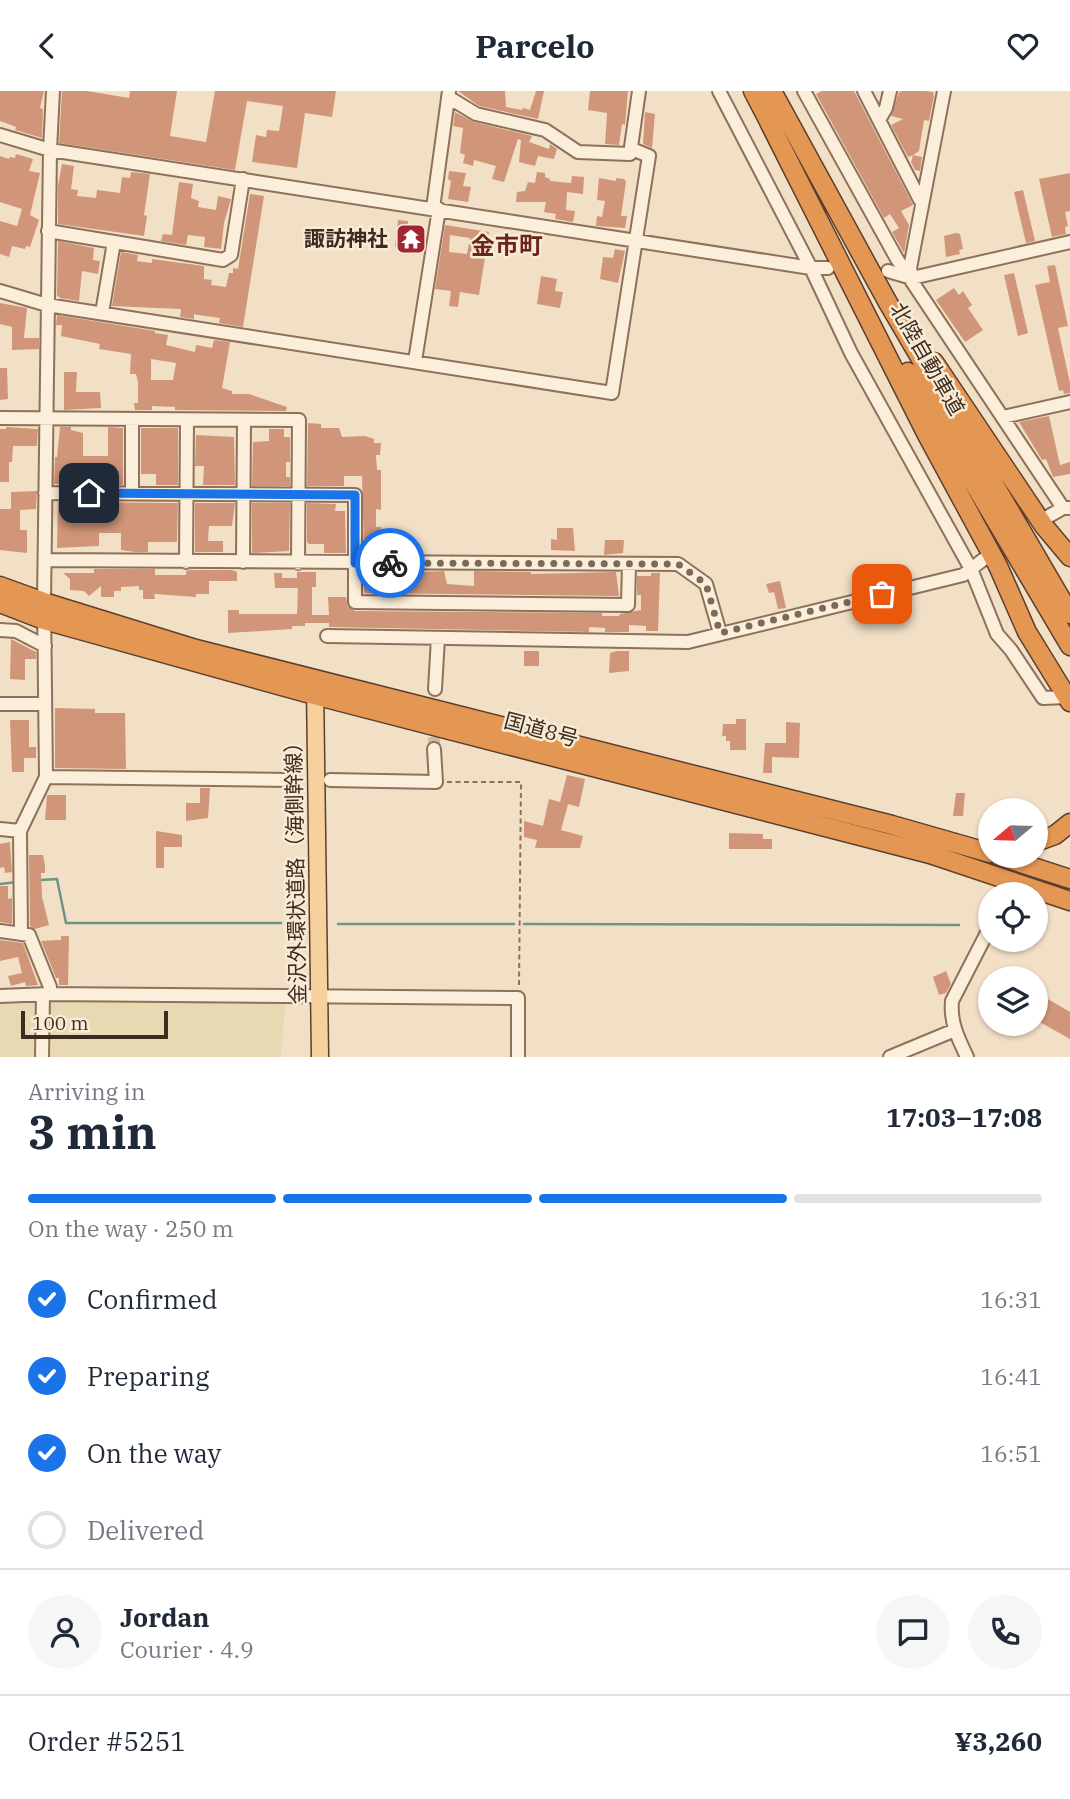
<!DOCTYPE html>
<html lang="en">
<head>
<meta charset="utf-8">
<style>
  body { margin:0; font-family:"IBM Plex Serif","Noto Sans JP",serif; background:#f6f6f7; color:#1f2937; height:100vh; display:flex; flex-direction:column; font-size:26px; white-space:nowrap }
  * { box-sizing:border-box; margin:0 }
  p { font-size:23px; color:#747a83 }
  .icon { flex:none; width:38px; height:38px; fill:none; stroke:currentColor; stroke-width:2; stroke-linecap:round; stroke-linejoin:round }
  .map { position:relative; height:966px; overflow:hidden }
  .details { display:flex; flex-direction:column; background:#fff; flex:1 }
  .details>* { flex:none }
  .needle { width:46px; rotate:251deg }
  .tools { position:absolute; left:978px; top:707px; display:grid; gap:14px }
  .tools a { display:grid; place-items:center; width:70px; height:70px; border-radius:50%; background:#fff; box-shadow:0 2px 5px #0004; font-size:35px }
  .scale { position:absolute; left:21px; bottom:18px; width:147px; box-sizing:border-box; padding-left:7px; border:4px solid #3d2b1f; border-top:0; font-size:19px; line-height:24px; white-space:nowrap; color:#3d2b1f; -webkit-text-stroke:5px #f8ebd6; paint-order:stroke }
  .pin { position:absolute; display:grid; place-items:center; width:60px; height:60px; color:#fff; margin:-30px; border-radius:14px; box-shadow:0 4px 10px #0006 }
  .courier { position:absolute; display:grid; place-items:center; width:70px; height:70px; margin:-35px; border:5px solid #1a73e8; border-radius:50%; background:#fff; color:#222; box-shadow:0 2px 9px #0007 }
  .headline em { font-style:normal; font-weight:700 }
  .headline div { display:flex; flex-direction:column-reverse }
  .headline { display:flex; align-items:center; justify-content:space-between; height:119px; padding:0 28px }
  h1 { font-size:46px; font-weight:700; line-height:52px }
  .bar { display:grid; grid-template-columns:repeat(4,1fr); gap:10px 7px; align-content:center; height:84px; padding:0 28px }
  .bar i { height:9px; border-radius:5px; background:#e0e1e3 }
  .bar .on { background:#1a73e8 }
  .bar p { grid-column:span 4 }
  .line { display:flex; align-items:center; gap:18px; padding:0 28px; border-top:2px solid #e0e1e3 }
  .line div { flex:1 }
  .round { display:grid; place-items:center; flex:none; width:74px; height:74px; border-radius:37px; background:#f6f6f7 }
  ol { padding:0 28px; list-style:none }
  li { display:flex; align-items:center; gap:21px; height:77px }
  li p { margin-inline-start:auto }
  li .icon { padding:7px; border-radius:50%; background:#1a73e8; color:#fff; stroke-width:4 }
  li:last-child { color:#747a83 }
  li i { width:38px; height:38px; border:4px solid #e0e1e3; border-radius:50% }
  header { display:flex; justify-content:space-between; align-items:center; height:91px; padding:0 28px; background:#fff; font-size:32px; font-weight:700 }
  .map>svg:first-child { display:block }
</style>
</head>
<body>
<header><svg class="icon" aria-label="back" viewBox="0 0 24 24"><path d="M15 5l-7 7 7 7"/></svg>Parcelo<svg class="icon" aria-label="heart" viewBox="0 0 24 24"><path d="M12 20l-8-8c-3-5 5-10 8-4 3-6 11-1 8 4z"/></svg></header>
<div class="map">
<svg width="1070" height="966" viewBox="0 0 1070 966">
  <rect width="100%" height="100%" fill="#f1e0c6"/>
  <path fill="#e7dab3" d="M55,907H286L281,966H48L49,916Z
    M0,909L39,910V966H0Z"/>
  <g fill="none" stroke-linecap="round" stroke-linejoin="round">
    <path stroke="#6d9486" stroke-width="2.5" d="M41,789L57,788L66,832H281
      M0,793L17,791
      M338,833H514
      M524,833L959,834"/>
  </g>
  <path fill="#d1967a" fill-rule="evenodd" d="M0,0H44L40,17L43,18L42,47L15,39L16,36L0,30Z
    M62,0H87L129,7L130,0H177L170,45L206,51L215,0H336L332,26L305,22L297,77L252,71L256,44L266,46L267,39L279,40L283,15L247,10L235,79L59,52Z
    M458,0H505L506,16L522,19L523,17L530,19L536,0H544L538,28L479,15Z
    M590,0H628L625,34L622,33L619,54L605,53L607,22L588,19Z
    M822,0H854L913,114L901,120L909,134L904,162L892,141L899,137L890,123L884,127L816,3Z
    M903,0H926L933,1L934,5L929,30L924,29L919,60L913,64L922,66L920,80L915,79L911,71L913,64L908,66L891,34L903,28L891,25L899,1Z
    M455,21L474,31L532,45L529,51L549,58L550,53L557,58L554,68L538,65L535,75L519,71L521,49L518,48L504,91L492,88L496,75L474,69L473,75L463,72L465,64L460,62L463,37L453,35Z
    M645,21L655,23L652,57L643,53Z
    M16,63L33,68L29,80L40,82L30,124L39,129L30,156L26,155L25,158L12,155L9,166L0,163V130L17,135L22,118L0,111V65L9,68L10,66L15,67Z
    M62,73L74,75L71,98L78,99L77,105L96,107L97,99L120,102L122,86L130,87L131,81L150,83L144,124L147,125L144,145L58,133V95Z
    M449,80L466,82L463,95L471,96L468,111L448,108L451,90L448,88Z
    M537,81L545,82V86L550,88V90L571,92L572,85L584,86L583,103L567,101L566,119L575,120L573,131L555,128L556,123L544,121L546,111H516L517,101L525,100L528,91L535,92Z
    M1070,82V120L1065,121L1068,135L1065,136L1066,143L1052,146L1039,88Z
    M599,87L616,90V87L624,88L626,91L621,125H627L625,137L596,135L597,125L602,126L605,110L597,109Z
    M179,91L193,93L191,107L199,110L198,116L216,119L218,105L231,108L224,132L221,158L204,156L205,146L188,144L186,154L161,150L163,143L172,144Z
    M1023,99L1035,150L1026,152L1014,101Z
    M250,103L264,105L243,236L219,232L220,227L198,224L194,223V228L180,226L181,218L112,215L121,161L138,164L137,170L152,172V168L204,175V188L212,189L211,194L226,196L229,182H233V177L238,178Z
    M398,129L408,130L406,148L413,149V157L395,156Z
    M445,134L489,141L479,204L460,201L458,216L449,215L451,200L435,198ZM450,144L470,147L467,163L449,161Z
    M956,142L960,143L963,158L959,159L960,163L946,166L944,145Z
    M58,150L94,157L93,169L100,170L98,183L82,180L79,210L60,207L57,204Z
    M615,158L625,160L618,192L600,188L603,166L613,167Z
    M1055,174L1068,235L1058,237L1070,292V302L1064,303L1063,299L1059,300L1035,194L1050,191L1047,175Z
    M1014,182L1028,242L1018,245L1004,184Z
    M541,185L557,188L555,200L563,201L560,217L537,213Z
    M954,197L959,204L963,200L972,214L968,217L983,239L965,251L936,209Z
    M0,212L27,217L24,247H39V258L12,259V236L0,233Z
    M57,224L155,240V242L168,244L166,254L195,261L196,254L212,257L214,249L230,251L222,297L232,300V303H249L287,316L286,320L175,319V316L152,315V319H135L134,312H138V291L136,283H130L131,263L99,258L100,253L61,245L62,234H56ZM151,268L176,272L173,289H151Z
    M0,277H7L8,308L0,309Z
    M64,281H77L76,301H100L101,317L64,319Z
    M1049,325L1060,374L1070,371V383L1053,386L1046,368L1042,369L1019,331Z
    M308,332L321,333V337H339L342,346L365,345L374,348V352H381L380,364H376L377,379H381V419L376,418V436H381V460L386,459V462H364L362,385H344V395H307Z
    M6,336L38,338L37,355H13L12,371H9V391H0V338H6Z
    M60,336H71V339L83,342V365H108V336L123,337V394H90V388H73L69,393H54L55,366H57Z
    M141,337H178V394H156V383H141Z
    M269,338H284V346H290V371H286V386H290V395H252L253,351L269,350Z
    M196,344L234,346L235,394H203L204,375H195Z
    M37,400L36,418L20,419V439H27V462L0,459V418H11V401Z
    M58,411L178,412L177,451H148V461H135L121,459V442H99V455L57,457Z
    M195,412H235L232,435H209L208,450H223V461H195Z
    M252,412H290L289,460L252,462Z
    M307,412L336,413L335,420H345L346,462H324V453H309L307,451Z
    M557,437H573L575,460L551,459V448L557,449Z
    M605,449H624L623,462L604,464Z
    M94,478H155V484H186V480L190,479H232L237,481V490H209V503H196V506L154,503L155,508H143V499H139V495L121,496V500H114V506H101V495L89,505L84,500L70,499V488L63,482H94Z
    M364,480H398V482L444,480L447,493L474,495V480L531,481V483L616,481L619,505L364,502Z
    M297,481H316V496H312V524H329L328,506H346L348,516L355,520L602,522V525H619L620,523L641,519V504H637V485H651V482H660L658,540H646V535L629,534V541H605V537L589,536V541L329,536V532H305V535H292V538L228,542V519H239V523H297L298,497H275L274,482H282V487H297Z
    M780,490L786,517L778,518L774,501L769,502L766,493Z
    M11,548L36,561V568H25V589L10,588Z
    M524,560H539V575H524Z
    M617,560H629V580L609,582L610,562Z
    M55,617L95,618V622H125L126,678L55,677Z
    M736,628H746V659H730V650H726V645H722L723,633H736Z
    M10,629H29V656H36V667H24V681H12Z
    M786,631L800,632L799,667L772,666V682H763L765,652H786Z
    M567,684L585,688L579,716L568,713L561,739L583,745L580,757H535L537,749L524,746V730L543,735L549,708L560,711Z
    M200,697H210L208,727L186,730V712H200Z
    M956,702H965L963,725H953Z
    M47,704H66V729H45Z
    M156,740L182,744V756H164V777H156Z
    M729,742L763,743V748H772V758H729Z
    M10,751L12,781L5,782L4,776L0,777V753Z
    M29,764H43L45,774V782H41L42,806L49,834L35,838L30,835Z
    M0,795H8V808L12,807V833L0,831Z
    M61,845H69L68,894H59V887H56L41,850L61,849Z
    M0,849L23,852L38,894L26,895L25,891L11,895L8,885L22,882L18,866L0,870Z
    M946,880L951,893L946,902L939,904L933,886Z
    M1036,901L1070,921V948L1036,929Z"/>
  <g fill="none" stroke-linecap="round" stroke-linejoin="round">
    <path stroke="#cdbca5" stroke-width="12" stroke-dasharray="12 6" stroke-linecap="butt" d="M434,658L435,598
      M290,689H325"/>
    <g stroke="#8e715a" stroke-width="16">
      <path id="minor" d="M53,0L50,59L811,177H828
        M719,0L811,177L851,262L971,478L997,543L1011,559L1043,607L1066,606
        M804,0L897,168L1063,417
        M864,0L920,109
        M448,6L476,23L545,39L578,61L630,63L639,0
        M879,29L886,17L890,0
        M0,44L50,59L44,511L46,686L20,740L21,841
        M433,117L449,0
        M48,140L223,169L231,164L243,88
        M888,180L912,187L1070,151
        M912,187L910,177L944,0
        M0,200L47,214L612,302L649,65L632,58
        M102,222L114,151
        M415,270L439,118
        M1003,326L1070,311
        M0,327L299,329L298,472
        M45,402L355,404V511L628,514L629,473
        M132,402V328
        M1049,425L1063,417H1070
        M46,469L678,473L706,493L720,542
        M186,471L187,329
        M243,471L244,329
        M0,539L16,540L45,555
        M327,545L688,551L963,484L984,468
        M435,598L438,547
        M0,613H44
        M46,686L290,689
        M330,689L436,691L434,658
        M0,738L20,740
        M1008,803L1015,790
        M0,840L29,844L50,896L49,903
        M0,905L49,903L518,907V966
        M42,966L43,904
        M890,966L955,939
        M967,966C958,947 950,931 952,910L990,836"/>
    </g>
    <g stroke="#5c3f2e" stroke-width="19">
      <path id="major" d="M315,594L320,966"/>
    </g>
    <g stroke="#5c3f2e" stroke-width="21">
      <path id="highway" d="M753,0L775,42
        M772,0L887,210L1070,523
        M769,31L927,344L998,475L1027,541L1070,611
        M934,271L1044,435L1070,466
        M908,281L1070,555
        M0,495L44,511L196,558L892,734L990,762
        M0,512L44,529L314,604L930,763L1070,810
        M1036,751L1055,744L1070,732
        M999,765L1070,788"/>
    </g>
    <path stroke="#8e715a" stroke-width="2" stroke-dasharray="5 3.5" stroke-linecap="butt" d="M447,691H521L519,895"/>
    <use href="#minor" stroke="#fbeeda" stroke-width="12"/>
    <use href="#major" stroke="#f6d19d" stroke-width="16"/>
    <use href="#highway" stroke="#e49653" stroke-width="18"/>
  </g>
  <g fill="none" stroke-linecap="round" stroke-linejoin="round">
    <path stroke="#7c6a59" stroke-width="7" stroke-dasharray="0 12.6" d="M390,472L678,473L706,493L720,542L882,503"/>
    <path stroke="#1a73e8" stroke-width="9" d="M89,402L355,404V472H390"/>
  </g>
  <defs>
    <g id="temple-square" transform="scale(1.575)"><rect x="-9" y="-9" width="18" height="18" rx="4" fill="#a12633" stroke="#f8ebd6"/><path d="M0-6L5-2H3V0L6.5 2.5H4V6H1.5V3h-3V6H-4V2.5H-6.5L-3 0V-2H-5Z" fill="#fff"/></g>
  </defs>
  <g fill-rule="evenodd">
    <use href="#temple-square" x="411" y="148"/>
  </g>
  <g text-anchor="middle" stroke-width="5" stroke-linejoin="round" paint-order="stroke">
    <g font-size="21" font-weight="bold" fill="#3d2b1f" stroke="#f8ebd6" text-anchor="end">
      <text x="388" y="155">諏訪神社</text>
    </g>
    <g font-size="21" fill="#3d2b1f" stroke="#f8ebd6">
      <text transform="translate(927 268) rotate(60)" y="7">北陸自動車道</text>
      <text transform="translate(541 639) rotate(15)" y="7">国道8号</text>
      <text transform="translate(296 777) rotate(-91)" y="7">金沢外環状道路（海側幹線）</text>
    </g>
    <g font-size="24" font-weight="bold" fill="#6d241b" stroke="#f8ebd6">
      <text x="507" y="163">金市町</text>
    </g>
  </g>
</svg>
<div class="tools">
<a><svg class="needle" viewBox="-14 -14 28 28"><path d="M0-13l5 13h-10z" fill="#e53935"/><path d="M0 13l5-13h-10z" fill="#747a83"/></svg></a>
<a><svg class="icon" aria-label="locate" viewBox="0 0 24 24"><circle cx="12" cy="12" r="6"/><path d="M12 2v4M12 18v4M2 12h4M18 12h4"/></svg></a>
<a><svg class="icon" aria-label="layers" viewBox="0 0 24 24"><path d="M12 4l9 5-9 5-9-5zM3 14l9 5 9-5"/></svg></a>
</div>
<div class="scale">100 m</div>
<div class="pin" style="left:882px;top:503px;background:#ea580c"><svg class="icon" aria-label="bag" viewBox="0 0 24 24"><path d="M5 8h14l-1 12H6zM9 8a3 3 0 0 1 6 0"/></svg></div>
<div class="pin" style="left:89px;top:402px;background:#1f2937"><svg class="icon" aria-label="home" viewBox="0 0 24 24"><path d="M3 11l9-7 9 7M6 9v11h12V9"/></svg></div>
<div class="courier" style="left:390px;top:472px"><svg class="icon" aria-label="bike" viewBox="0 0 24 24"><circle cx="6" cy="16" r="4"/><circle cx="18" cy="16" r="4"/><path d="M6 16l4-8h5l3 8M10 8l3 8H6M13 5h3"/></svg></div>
</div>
<section class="details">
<div class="headline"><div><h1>3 min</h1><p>Arriving in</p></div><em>17:03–17:08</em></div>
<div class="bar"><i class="on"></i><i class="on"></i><i class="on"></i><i></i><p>On the way · 250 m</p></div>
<ol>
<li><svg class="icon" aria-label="check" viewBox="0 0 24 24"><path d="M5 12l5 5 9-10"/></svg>Confirmed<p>16:31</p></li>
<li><svg class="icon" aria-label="check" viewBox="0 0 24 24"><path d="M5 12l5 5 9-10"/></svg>Preparing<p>16:41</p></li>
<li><svg class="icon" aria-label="check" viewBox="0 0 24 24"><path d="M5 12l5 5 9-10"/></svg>On the way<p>16:51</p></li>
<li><i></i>Delivered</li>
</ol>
<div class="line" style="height:126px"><a class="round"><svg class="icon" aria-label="person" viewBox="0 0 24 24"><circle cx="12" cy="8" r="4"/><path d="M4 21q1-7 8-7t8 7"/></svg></a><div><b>Jordan</b><p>Courier · 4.9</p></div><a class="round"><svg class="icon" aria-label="chat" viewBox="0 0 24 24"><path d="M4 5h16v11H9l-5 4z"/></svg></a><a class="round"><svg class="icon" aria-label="phone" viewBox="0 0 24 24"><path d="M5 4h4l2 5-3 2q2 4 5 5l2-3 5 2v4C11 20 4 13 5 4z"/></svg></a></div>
<div class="line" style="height:91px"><div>Order #5251</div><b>¥3,260</b></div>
</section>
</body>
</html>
